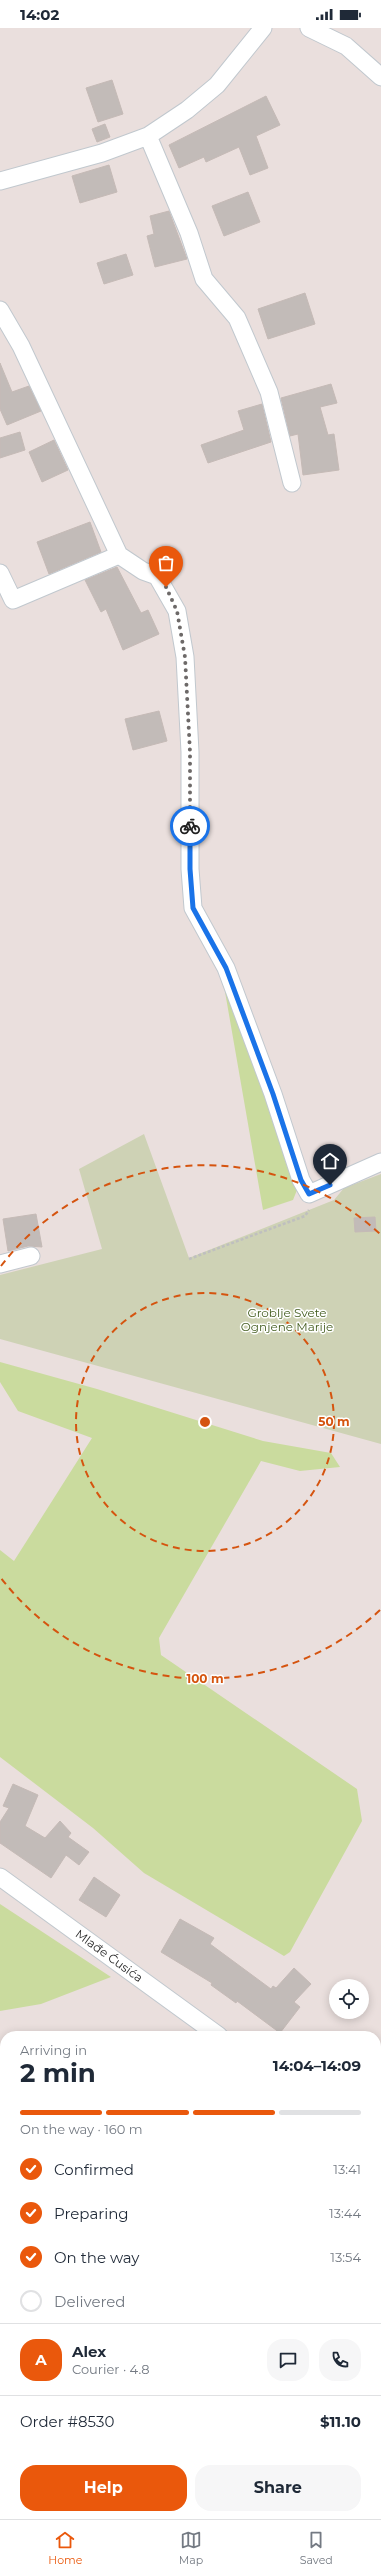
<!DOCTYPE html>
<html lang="en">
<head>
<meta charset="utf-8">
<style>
  body { margin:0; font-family:Montserrat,sans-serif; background:#f6f6f7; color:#1f2937; height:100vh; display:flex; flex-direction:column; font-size:15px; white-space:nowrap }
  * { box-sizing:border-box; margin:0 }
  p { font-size:13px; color:#747a83 }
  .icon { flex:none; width:22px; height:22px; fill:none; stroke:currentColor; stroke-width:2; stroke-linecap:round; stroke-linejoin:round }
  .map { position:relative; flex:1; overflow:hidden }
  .details { position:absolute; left:0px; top:2003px; width:381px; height:488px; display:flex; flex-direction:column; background:#fff; border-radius:16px 16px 0 0; box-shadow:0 2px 10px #0003 }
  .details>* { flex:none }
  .tools { position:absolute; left:329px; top:1951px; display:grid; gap:8px }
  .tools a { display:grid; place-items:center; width:40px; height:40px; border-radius:50%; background:#fff; box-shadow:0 2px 10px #0003; font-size:20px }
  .pin { position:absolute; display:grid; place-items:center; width:34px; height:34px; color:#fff; margin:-41px -17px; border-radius:50% 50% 50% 0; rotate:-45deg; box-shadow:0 0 4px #0007 }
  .pin .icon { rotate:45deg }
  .courier { position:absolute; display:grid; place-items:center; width:40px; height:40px; margin:-20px; border:3px solid #1a73e8; border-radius:50%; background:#fff; color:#222; box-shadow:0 1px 5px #0007 }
  .summary em { font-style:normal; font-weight:700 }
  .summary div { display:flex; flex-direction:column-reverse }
  .summary { display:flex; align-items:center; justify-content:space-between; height:68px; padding:0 20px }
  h1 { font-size:26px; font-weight:700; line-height:30px }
  .bar { display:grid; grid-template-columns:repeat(4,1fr); gap:6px 4px; align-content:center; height:48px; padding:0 20px }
  .bar i { height:5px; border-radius:3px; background:#e0e1e3 }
  .bar .current { background:#ea580c }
  .bar p { grid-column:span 4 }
  .line { display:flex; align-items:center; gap:10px; padding:0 20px; border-top:1px solid #e0e1e3 }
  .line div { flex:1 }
  .round { display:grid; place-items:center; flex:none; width:42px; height:42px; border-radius:16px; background:#f6f6f7 }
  ol { padding:0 20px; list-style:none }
  li { display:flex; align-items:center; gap:12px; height:44px }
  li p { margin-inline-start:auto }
  li .icon { padding:4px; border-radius:50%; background:#ea580c; color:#fff; stroke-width:4 }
  li:last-child { color:#747a83 }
  li i { width:22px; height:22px; border:2px solid #e0e1e3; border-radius:50% }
  .action { display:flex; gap:8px; margin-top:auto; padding:8px 20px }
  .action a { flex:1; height:46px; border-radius:16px; background:#ea580c; color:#fff; font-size:16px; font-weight:700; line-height:46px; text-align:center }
  .action a+a { background:#f6f6f7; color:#1f2937 }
  .status { display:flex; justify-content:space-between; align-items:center; height:28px; padding:0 20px; background:#fff; direction:ltr }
  .status svg { height:11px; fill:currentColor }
  .tabs { display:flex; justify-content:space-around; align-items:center; height:56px; border-top:1px solid #e0e1e3; background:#fff; font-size:11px; color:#747a83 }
  .tabs a { display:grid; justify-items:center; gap:2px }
  .tabs .current { color:#ea580c }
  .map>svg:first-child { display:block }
</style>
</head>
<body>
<div class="status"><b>14:02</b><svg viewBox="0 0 49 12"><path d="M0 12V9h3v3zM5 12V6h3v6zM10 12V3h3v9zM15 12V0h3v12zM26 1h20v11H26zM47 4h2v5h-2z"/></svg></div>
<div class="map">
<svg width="381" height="2491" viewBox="0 0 381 2491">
  <rect width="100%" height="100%" fill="#eadfdd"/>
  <path fill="#cadb9e" d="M224,958L301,1152L293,1172L263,1182Z
    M0,1334L97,1361L263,1413L331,1425L340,1439L300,1443L261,1433L159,1610L161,1627L357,1761L362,1793L290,1924L284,1928L144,1845L93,1800L0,1729V1522L14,1533L92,1410L18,1383L0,1354Z
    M0,1876L111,1949L41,1976L0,1983Z
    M0,2046L5,2051V2486H305L309,2491H0Z"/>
  <path fill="#ced2b5" d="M144,1106L189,1230L334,1172L344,1160L381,1146V1416L0,1311V1247L102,1221L79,1141Z"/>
  <path fill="#c2bbb8" stroke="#c5bab6" d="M112,52L123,86L98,94L86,60Z
    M266,68L280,97L256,108L268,140L250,147L239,119L206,134L204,129L179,140L169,117Z
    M105,96L110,109L97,114L92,101Z
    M109,137L117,164L80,175L72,148Z
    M248,164L260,194L224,208L212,178Z
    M169,183L187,231L155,239L147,208L154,206L150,188Z
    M126,226L133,247L104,256L97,235Z
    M305,265L315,296L268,311L258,281Z
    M0,335L12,364L29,358L41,383L7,397L0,381Z
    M331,356L337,375L320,379L328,407L334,406L339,442L303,447L298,406L290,408L281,370Z
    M262,376L271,414L208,435L201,417L244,402L238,383Z
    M20,404L25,422L0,430V410Z
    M54,412L68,442L42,454L29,424Z
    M90,494L101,524L49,546L37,514Z
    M117,539L141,585L148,582L159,606L123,622L106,581L101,584L85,552Z
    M159,683L167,713L133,722L125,691Z
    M36,1186L42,1219L28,1218L8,1223L3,1191Z
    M375,1189L376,1203L355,1204L354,1190Z
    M13,1756L38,1767L25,1798L45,1810L60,1793L71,1805L68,1809L89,1824L79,1837L66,1827L51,1850L0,1815V1794L9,1780L3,1778Z
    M94,1849L120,1867L106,1889L79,1872Z
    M180,1891L214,1910L210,1916L271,1961L273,1958L276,1960L294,1940L311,1956L294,1974L300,1979L280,2005L237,1973L236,1975L211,1957L212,1955L161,1924Z"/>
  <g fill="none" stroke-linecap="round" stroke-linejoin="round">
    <g stroke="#c1c8ce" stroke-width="19">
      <path id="minor" d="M309,0L346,18L381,49
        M148,108L189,205L204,251L237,290L269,364L292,455
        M0,153L102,125L148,108L187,82L217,57L263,0
        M0,282L21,318L119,527L143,543L157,548L177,583L185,629L190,724V841L193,880L226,940L273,1066L301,1152L309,1166L381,1134
        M0,545L13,572L119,527
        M0,1236L31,1228
        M0,1849L219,2008
        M376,2144L381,2149"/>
    </g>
    <path stroke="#bfbfbf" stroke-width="2.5" stroke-dasharray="3 2" stroke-linecap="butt" d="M189,1231L305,1188L309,1182"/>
    <use href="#minor" stroke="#fff" stroke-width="17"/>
  </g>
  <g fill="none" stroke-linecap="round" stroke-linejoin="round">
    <path stroke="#6d6968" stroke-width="4" stroke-dasharray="0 7.2" d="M166,559L177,583L185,629L190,724V798"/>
    <path stroke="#1a73e8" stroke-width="5" d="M190,798V841L193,880L226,940L273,1066L301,1152L309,1166L330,1157"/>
  </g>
  <g fill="none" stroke="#d5540f" stroke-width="2" stroke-dasharray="7 5">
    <circle cx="205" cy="1394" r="129"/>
    <path d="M380 1582A257 257 0 0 1 1 1550M1 1238A257 257 0 0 1 380 1206"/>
  </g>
  <g text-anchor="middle" stroke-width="3" stroke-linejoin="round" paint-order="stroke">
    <g font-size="12" fill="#455e21" stroke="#fff">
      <text x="287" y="1289">Groblje Svete<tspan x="287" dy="14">Ognjene Marije</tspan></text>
    </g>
    <g font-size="12" fill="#292929" stroke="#fff">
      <text transform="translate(109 1928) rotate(36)" y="4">Mlađe Ćusića</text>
    </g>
  </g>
  <circle cx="205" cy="1394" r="6" fill="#d5540f" stroke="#fff" stroke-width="2"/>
  <g font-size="12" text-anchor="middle" font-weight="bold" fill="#d5540f" stroke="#fff" stroke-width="3" stroke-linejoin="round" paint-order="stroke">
    <text x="334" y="1398">50 m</text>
    <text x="205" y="1655">100 m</text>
  </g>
</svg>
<div class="tools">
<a><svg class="icon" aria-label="locate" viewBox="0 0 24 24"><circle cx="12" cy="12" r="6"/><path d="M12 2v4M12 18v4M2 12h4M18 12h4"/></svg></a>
</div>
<div class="pin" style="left:166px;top:559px;background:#ea580c"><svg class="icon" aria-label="bag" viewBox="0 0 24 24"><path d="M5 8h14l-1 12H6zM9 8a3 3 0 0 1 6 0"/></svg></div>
<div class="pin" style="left:330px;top:1157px;background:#1f2937"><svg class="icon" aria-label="home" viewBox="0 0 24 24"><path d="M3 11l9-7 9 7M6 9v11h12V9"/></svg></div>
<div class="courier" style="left:190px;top:798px"><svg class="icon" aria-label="bike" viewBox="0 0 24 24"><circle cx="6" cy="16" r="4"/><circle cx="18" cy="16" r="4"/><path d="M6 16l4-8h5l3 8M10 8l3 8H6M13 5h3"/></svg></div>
<section class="details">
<div class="summary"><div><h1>2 min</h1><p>Arriving in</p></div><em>14:04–14:09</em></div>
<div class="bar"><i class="current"></i><i class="current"></i><i class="current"></i><i></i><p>On the way · 160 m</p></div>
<ol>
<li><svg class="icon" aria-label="check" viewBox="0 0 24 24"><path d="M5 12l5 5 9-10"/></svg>Confirmed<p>13:41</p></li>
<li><svg class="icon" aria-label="check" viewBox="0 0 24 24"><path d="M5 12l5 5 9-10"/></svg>Preparing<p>13:44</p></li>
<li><svg class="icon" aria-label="check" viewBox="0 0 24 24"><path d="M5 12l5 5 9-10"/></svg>On the way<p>13:54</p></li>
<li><i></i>Delivered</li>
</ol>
<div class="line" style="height:72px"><b class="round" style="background:#ea580c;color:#fff">A</b><div><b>Alex</b><p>Courier · 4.8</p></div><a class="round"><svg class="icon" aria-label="chat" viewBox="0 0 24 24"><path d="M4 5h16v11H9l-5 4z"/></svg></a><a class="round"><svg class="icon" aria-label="phone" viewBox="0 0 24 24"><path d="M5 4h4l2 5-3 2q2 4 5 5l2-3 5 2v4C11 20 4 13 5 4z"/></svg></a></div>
<div class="line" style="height:52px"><div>Order #8530</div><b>$11.10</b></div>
<div class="action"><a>Help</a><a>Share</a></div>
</section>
</div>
<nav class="tabs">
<a class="current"><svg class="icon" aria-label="home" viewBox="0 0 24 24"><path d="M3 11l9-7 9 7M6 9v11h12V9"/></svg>Home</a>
<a><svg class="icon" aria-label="map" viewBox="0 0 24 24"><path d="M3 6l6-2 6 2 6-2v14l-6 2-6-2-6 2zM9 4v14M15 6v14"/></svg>Map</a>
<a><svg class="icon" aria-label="saved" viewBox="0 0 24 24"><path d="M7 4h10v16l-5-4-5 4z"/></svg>Saved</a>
</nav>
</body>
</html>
